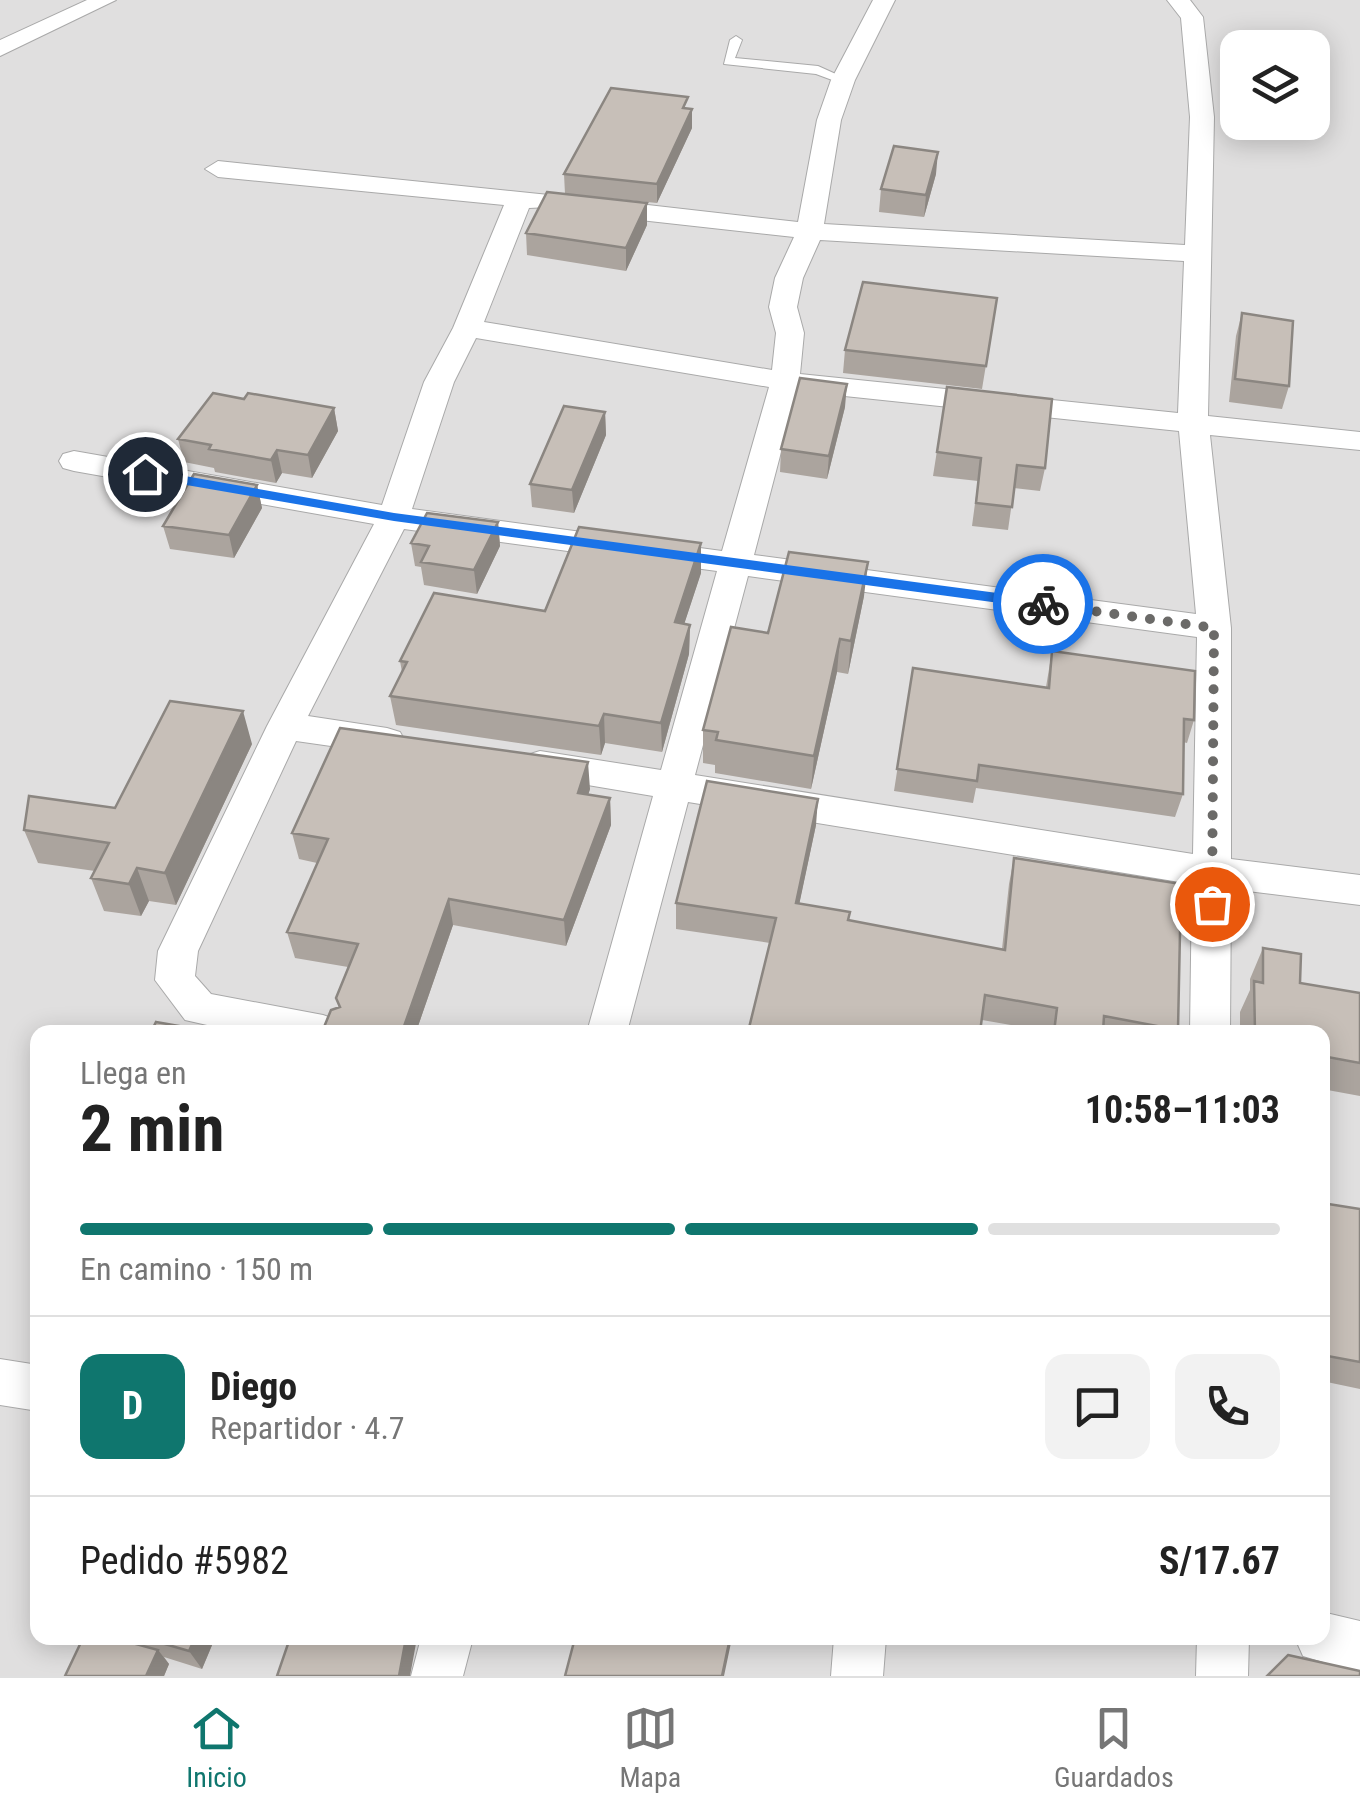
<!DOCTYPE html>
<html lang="es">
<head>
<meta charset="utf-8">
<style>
  body { margin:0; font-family:"Roboto Condensed",sans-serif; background:#f2f2f2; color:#222; height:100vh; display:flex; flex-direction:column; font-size:38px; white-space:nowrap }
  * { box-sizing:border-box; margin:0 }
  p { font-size:32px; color:#767676 }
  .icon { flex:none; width:55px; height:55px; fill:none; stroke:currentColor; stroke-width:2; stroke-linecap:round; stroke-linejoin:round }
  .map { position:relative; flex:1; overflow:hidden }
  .sheet { position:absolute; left:30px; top:1025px; width:1300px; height:620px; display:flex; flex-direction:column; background:#fff; border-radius:20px; box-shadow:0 5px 25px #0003 }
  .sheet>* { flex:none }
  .fabs { position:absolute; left:1220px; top:30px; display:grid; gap:20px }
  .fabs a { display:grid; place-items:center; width:110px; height:110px; border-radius:20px; background:#fff; box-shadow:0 5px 25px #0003; font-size:50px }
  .pin { position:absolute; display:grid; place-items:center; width:85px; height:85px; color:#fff; margin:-42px; border:5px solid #fff; border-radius:50%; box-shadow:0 2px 10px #0007 }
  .courier { position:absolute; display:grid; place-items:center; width:100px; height:100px; margin:-50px; border:8px solid #1a73e8; border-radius:50%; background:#fff; color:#222; box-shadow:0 2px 12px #0007 }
  .overview em { font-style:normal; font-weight:700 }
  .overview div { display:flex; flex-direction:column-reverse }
  .overview { display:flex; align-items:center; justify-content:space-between; height:170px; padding:0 50px }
  h1 { font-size:65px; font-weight:700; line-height:75px }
  .bar { display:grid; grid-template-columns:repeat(4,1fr); gap:15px 10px; align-content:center; height:120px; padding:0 50px }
  .bar i { height:12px; border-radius:8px; background:#e0e0e0 }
  .bar .current { background:#0f766e }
  .bar p { grid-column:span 4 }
  .line { display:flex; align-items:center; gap:25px; padding:0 50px; border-top:2px solid #e0e0e0 }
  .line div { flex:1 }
  .round { display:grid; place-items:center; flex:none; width:105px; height:105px; border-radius:20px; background:#f2f2f2 }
  .dock { display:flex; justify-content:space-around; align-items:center; height:140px; border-top:2px solid #e0e0e0; background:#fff; font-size:28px; color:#767676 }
  .dock a { display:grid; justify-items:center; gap:5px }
  .dock .current { color:#0f766e }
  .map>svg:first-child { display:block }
</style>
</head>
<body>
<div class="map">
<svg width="1360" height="1676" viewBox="0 0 1360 1676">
  <rect width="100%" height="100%" fill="#f2efe9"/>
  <path fill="#e0dfdf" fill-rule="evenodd" d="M0,0H1360V1676H0ZM1238,48H1312V122H1238ZM38,1032H1322V1638H38Z"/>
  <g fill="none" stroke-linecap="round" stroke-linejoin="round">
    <g stroke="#a9a9a9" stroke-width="2">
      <path id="lane" d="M736,36L742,40L735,58L818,66L849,80L843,84L816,74L724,64L730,40Z"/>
    </g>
    <g stroke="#a9a9a9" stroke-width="2">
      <path id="street" d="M87,0H116L0,56V40Z
        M873,0H895L855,80L841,120L824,224L1185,245L1190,117L1181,18L1167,0H1190L1203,17L1214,117L1208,416L1360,432V450L1210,435L1231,628V859L1360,875V905L1231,889L1230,1032H1190L1192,884L688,802L627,1032H587L653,796L540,777L527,773L522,764L527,755L540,751L661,770L717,571L404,529L308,716L387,728L400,732L405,741L400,750L387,754L296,741L198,951L195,976L211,994L323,1015L337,1020L343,1032H238L185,1020L155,980L158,951L267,726L374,524L74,471L63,468L59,461L63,454L74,451L382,505L424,382L453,328L504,205L218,177L205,169L218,161L549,195L553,201L549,207L529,208L484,322L772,370L776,333L769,307L775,278L794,237L595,215L582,207L595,199L798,222L817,120L831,80ZM820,240L1184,261L1178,413L800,374L804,333L797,307L803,278ZM476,338L769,387L722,551L412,509L454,382ZM797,391L1179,431L1196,614L754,555ZM748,576L1197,637L1193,854L695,775Z
        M0,1359L38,1365V1411L0,1405Z
        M1322,1612L1360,1621V1673L1303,1656L1295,1638H1322Z
        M421,1638H473L463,1676H411Z
        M834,1638H886L883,1676H831Z
        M1197,1638H1249L1248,1676H1196Z"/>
    </g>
    <use href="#lane" fill="#fff" fill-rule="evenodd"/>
    <use href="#street" fill="#fff" fill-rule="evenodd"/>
  </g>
  <path fill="#aba49e" d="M688,109L692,128L657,203L565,194L564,174Z
    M936,174L924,217L879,212L881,189Z
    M647,225L626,271L527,255L526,233Z
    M997,298L982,389L843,373L845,350Z
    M1242,313L1289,386L1282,409L1229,402L1236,336Z
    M947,387L1045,468L1040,491L1014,488L1008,530L972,526L978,481L933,476Z
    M244,399L334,408L338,431L312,478L282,473L276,483L215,472L214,468L184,462L178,439Z
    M845,407L827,479L780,472L781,449Z
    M605,412L606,435L574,513L532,507L530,484Z
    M257,485L262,508L234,558L170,549L163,526Z
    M498,522L500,546L477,594L424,585L421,567L415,566L411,543Z
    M701,543V573L684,624L690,625L689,654L662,752L605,743L601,755L396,725L390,696L402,672L400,661L545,611Z
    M864,596L848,674L837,672L811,789L715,773V765L703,763V730L768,633Z
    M1052,651L1194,720L1187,743L1183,742V794L1175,817L976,788L973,803L894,791L913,668L1046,687Z
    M252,744L176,905L149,901L141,916L104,911L91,878L95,871L38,863L24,830L115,808Z
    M590,789L588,795L610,798L611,825L566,946L453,925L416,1032H322L339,1008L336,998L348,967L295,958L287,932L317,863L299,859L292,833Z
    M816,825L799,904L849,920L1002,949L1009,884L1014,858L1178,1030L1177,1032H1050L982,1020L770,943L676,929V903Z
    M1263,948L1300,983L1360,993V1096L1322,1089V1032H1240V1012L1250,990V979Z
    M1322,1203L1360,1209V1389L1322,1381Z
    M132,1638H215L202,1669L164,1657L169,1664L164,1676H65L138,1644Z"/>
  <path fill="#8b8681" d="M692,109V128L657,203V184Z
    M938,152L936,174L924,217L926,195Z
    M647,203V225L626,271V248Z
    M847,384L845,407L827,479L829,456Z
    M334,408L338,431L312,478L308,455Z
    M605,412L606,435L574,513L572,490Z
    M277,450L282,473L276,483L271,460Z
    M257,485L262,508L234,558L229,535Z
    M498,522L500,546L477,594L474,570Z
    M701,543V573L675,652V622Z
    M868,562L864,596L848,674L851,641Z
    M690,625L689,654L662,752L661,723Z
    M840,639L837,672L811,789L814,756Z
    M243,711L252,744L176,905L165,873Z
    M604,714L605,743L601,755L599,726Z
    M588,762L590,789L580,820L578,793Z
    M610,798L611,825L566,946L564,920Z
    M818,799L816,825L794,929L796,903Z
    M137,868L149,901L141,916L129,884Z
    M449,899L453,925L416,1032H402Z
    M195,1638H215L202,1669L189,1651Z
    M406,1638H417L410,1676H399Z
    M730,1638H732L724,1676H722Z
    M158,1650L169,1664L164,1676H146Z"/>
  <path fill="#c7bfb8" stroke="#8b8681" stroke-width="2.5" d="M611,88L688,97L683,108L692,109L657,184L564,174Z
    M894,146L938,152L926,195L881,189Z
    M547,192L647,203L626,248L526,233Z
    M863,282L997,298L986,366L845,350Z
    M1242,313L1293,321L1289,386L1235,379Z
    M800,378L847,384L829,456L781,449Z
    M947,387L1052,399L1045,468L1017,465L1012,507L976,503L981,458L937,452Z
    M213,393L244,399L248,393L334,408L308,455L277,450L271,460L209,449L211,445L178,439Z
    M564,406L605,412L572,490L530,484Z
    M194,474L257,485L229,535L163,526Z
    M427,513L498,522L474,570L421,562L429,546L411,543Z
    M579,527L701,543L675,622L690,625L661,723L604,714L599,726L390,696L407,662L400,661L434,593L545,611Z
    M789,552L868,562L851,641L840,639L814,756L716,740L718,732L703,730L731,627L768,633Z
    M1052,651L1195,671L1194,720L1184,719L1183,794L979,765L977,781L897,769L913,668L1049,688Z
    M170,701L243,711L165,873L137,868L129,884L91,878L109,843L24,830L29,796L115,808Z
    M340,728L588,762L578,793L610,798L564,920L449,899L402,1032H322L331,1010L340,1007L336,998L358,944L287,932L328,839L292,833Z
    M707,781L818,799L796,903L850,912L848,920L1005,950L1014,858L1181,884L1178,1030L1104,1016L1103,1032H1054L1057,1008L985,995L980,1032H748L776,918L676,903Z
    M1263,948L1301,954L1300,983L1360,993V1063L1322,1056V1032H1255L1254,981L1263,983Z
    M156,1022L208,1031L207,1032H151Z
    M1322,1203L1360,1209V1362L1322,1355Z
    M83,1638H114L158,1650L146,1676H65Z
    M144,1638H195L189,1651Z
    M290,1638H406L399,1676H277Z
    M575,1638H730L722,1676H565Z
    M1288,1655L1360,1671V1676H1267Z"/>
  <path fill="#1a73e8" d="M145,469L394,513L1043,599L1050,604L1043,609L394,521L140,477L138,474Z"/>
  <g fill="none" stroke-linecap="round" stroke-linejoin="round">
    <path stroke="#6b6a68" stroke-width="10" stroke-dasharray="0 18" d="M1043,604L1214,628L1212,904"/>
  </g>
</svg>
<div class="fabs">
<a><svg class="icon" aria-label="layers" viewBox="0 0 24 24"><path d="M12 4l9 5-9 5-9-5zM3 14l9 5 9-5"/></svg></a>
</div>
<div class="pin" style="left:1212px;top:904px;background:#ea580c"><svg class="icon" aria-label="bag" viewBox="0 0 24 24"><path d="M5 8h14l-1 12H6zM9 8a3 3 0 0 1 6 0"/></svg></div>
<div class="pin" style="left:145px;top:474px;background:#1f2937"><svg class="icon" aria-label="home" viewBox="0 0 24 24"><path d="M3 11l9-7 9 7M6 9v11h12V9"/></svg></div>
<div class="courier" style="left:1043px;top:604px"><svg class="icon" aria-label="bike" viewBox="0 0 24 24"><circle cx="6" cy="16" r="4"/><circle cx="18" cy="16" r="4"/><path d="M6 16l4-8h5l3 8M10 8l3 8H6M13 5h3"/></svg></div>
<section class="sheet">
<div class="overview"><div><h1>2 min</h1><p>Llega en</p></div><em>10:58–11:03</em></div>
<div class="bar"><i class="current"></i><i class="current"></i><i class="current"></i><i></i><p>En camino · 150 m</p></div>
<div class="line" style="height:180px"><b class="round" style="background:#0f766e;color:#fff">D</b><div><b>Diego</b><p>Repartidor · 4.7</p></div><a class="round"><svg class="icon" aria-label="chat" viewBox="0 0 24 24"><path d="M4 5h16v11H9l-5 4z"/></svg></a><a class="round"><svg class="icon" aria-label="phone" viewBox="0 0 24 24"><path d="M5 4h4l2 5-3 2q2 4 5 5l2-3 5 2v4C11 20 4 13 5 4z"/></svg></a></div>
<div class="line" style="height:130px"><div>Pedido #5982</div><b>S/17.67</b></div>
</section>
</div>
<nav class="dock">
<a class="current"><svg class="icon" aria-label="home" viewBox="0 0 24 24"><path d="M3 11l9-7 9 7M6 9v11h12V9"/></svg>Inicio</a>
<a><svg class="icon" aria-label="map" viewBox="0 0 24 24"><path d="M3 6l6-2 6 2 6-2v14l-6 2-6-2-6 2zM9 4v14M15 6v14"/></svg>Mapa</a>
<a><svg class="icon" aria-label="saved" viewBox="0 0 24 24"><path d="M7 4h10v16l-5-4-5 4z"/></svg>Guardados</a>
</nav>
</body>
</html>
